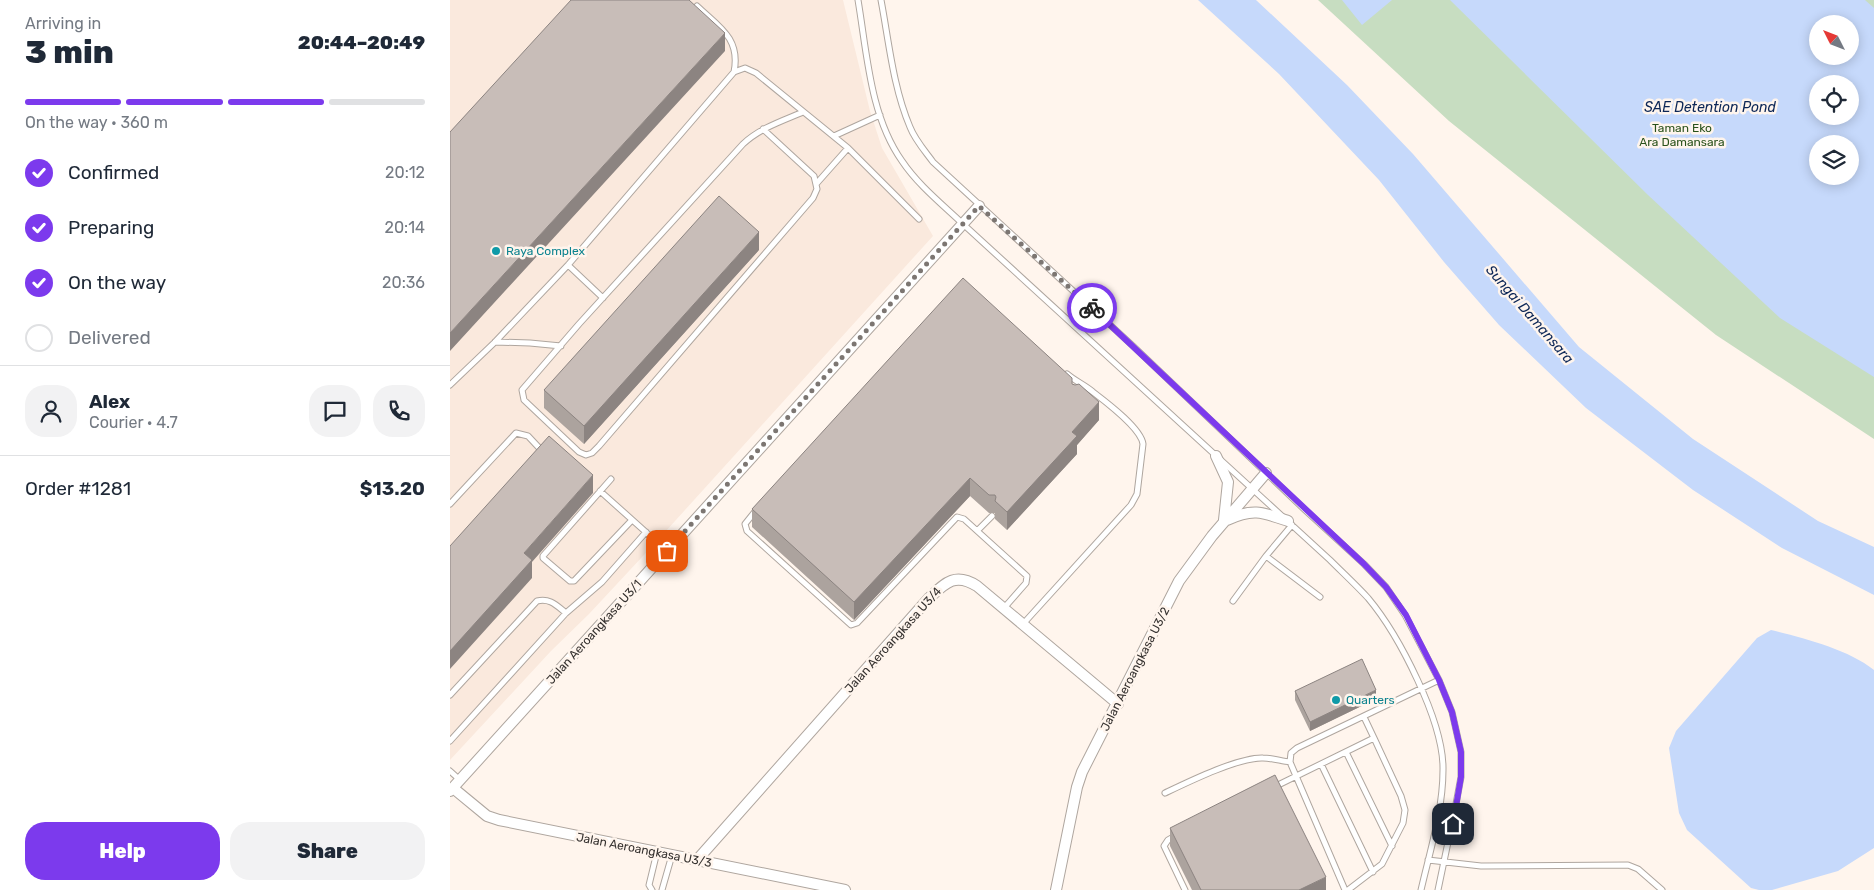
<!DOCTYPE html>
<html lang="en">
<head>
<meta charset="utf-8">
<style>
  body { margin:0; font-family:Rubik,sans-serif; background:#f2f2f3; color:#1f2937; height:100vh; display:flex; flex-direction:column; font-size:19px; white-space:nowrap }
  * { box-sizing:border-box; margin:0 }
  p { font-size:16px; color:#747a83 }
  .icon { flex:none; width:28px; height:28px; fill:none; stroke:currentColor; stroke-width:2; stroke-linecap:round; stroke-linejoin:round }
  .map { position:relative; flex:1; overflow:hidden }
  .side { display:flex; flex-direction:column; background:#fff; width:450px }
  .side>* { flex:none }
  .needle { width:32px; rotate:312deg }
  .buttons { position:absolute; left:1359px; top:15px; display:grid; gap:10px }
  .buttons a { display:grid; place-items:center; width:50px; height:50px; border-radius:50%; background:#fff; box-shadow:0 2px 12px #0003; font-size:25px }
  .pin { position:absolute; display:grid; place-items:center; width:42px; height:42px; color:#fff; margin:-21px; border-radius:10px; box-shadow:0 2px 8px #0006 }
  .courier { position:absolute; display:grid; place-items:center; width:50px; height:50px; margin:-25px; border:4px solid #7c3aed; border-radius:50%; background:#fff; color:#222; box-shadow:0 1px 6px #0007 }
  .overview em { font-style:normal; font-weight:800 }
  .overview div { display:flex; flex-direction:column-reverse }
  .overview { display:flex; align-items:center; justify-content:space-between; height:85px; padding:0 25px }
  h1 { font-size:32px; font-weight:800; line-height:38px }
  .bar { display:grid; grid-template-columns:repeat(4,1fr); gap:8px 5px; align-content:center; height:60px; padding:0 25px }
  .bar i { height:6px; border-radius:4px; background:#e0e1e3 }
  .bar .current { background:#7c3aed }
  .bar p { grid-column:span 4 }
  .line { display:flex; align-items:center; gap:12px; padding:0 25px; border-top:1px solid #e0e1e3 }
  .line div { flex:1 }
  .round { display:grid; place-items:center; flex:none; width:52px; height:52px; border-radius:20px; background:#f2f2f3 }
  ol { padding:0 25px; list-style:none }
  li { display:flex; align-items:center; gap:15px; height:55px }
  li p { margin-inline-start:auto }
  li .icon { padding:5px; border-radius:50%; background:#7c3aed; color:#fff; stroke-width:4 }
  li:last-child { color:#747a83 }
  li i { width:28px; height:28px; border:2px solid #e0e1e3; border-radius:50% }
  .cta { display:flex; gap:10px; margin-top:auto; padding:10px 25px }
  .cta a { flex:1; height:58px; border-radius:20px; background:#7c3aed; color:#fff; font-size:20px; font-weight:800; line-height:58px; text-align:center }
  .cta a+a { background:#f2f2f3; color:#1f2937 }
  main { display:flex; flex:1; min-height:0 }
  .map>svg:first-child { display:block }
</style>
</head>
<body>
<main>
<section class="side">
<div class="overview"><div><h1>3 min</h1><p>Arriving in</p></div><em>20:44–20:49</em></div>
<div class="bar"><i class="current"></i><i class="current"></i><i class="current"></i><i></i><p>On the way · 360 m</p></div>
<ol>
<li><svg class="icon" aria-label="check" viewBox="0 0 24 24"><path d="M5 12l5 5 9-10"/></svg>Confirmed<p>20:12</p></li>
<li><svg class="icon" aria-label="check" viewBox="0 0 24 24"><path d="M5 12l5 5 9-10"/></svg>Preparing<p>20:14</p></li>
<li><svg class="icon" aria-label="check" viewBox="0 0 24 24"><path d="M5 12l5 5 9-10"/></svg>On the way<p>20:36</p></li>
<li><i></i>Delivered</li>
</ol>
<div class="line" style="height:90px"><a class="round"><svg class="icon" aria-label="person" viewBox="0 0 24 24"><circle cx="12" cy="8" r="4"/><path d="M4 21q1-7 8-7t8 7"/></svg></a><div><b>Alex</b><p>Courier · 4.7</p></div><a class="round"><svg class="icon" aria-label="chat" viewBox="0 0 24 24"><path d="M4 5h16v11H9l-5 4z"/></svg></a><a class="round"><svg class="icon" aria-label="phone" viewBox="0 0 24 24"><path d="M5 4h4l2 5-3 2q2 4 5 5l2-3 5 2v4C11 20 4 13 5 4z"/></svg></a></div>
<div class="line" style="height:65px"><div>Order #1281</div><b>$13.20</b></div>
<div class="cta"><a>Help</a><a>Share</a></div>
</section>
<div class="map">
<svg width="1424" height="890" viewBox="0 0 1424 890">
  <rect width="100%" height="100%" fill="#fff5ed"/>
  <path fill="#fae9dd" d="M0,0H393L420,111L432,148L483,236L206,542L139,614L101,651L0,760Z"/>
  <path fill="#c7ddc1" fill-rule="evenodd" d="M868,0H1424V439L1266,335L999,121ZM1368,24H1400V56H1368ZM1368,84H1400V116H1368ZM1368,144H1400V176H1368Z"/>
  <path fill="#c6d9fb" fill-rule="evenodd" d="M748,0H806L897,85L963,154L1129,347L1243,439L1368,521L1424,547V595L1332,548L1243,490L1136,408L1049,325L994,262L929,180L829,74Z
    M892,0H942L912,25Z
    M1000,0H1415L1424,8V377L1330,318L1198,195ZM1368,24H1400V56H1368ZM1368,84H1400V116H1368ZM1368,144H1400V176H1368Z
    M1321,630C1353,638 1398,649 1424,670V848L1388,871L1322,890H1309L1301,888L1237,830L1229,813L1219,748L1226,731L1307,638Z"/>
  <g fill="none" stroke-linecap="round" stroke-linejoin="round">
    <g stroke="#afa69f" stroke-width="7">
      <path id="service" d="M408,0C417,53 420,116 452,161C468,185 492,204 513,224L880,560C893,573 906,585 918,598C949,635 994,722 993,770C993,810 980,851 971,890
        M431,0C439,42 443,87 460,127C465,140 475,151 483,162L683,346L855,510L914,564L936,587L955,615L989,680L1002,712L1011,752V777L1006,804L988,890
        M247,6C268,26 291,38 284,72
        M313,129L364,176L367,189L363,198L149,446L142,453L136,455L129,452L74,400L72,390L129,324L293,144C310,128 332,121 353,112
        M384,136L430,115
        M367,183L398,148
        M118,265L153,298
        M45,342L80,343L111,346
        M0,385L45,342L118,265L284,72L295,68L306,73L398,148L469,219
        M161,479L93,556V558L120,581H124L182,520
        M150,491L217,551
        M0,504L66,433L78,436L93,452
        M307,509L295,524L297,531L401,625L407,623L507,517L514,519L577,576L576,583L554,608
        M528,530L542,516
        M816,556L870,597
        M783,601L816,556L842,525
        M573,624L681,505L687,494L693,444C691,428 656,402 643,392C635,385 625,381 617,374
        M0,695L87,601C100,598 106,605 116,613
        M914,717L924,738
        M0,741L116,613L152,582L196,532
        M896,752L942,846
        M871,764L923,872
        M0,771L10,780
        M824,787L924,738L951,796L955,810L953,823L932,864L898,890
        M715,793C738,782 789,757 813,758C822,758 831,761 840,762
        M725,836L718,840L714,846L735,890
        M978,860L1031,866L1178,865L1188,869L1212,890
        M202,890L199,885L207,852
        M212,890L222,855
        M895,890L840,762L841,753L847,748L989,680"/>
    </g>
    <g stroke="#afa69f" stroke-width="12">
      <path id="minor" d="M766,456L778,482L774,520
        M777,520C803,508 812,512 838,521
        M3,788L37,816L49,820L395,890
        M0,791L529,206
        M247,860L479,598C495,583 505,572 527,586L668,704
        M606,890L627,787L632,772L729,581L762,536L816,473"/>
    </g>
    <use href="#service" stroke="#fff" stroke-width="5"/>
    <use href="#minor" stroke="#fff" stroke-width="10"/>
  </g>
  <path fill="#aca39e" d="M309,250L134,444L94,408V390Z
    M622,384L649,420L627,445V454L557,530L545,519V513H539L520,496L404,620L302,527V509Z
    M845,691L926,699L860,731L845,700Z
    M720,828L876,890H742L720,846Z"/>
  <path fill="#8c8481" d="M275,33V51L0,351V333Z
    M309,232V250L134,444V426Z
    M649,402V420L627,445V454L557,530V512L622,432Z
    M143,475V493L82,562V578L0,669V651L74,553Z
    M520,478V496L404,620V602Z
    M926,690V699L860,731V722Z
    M876,877V890H849Z"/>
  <path fill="#c8bdb8" stroke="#8c8481" d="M121,0H239L275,33L0,333V132Z
    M269,196L309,232L134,426L94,390Z
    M513,278L622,378V384L625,385L629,384L649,402L622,432L627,436L557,512L545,501L546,497L545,495H539L520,478L404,602L302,509Z
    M99,436L143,475L74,553L82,560L0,651V546Z
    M912,659L926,690L860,722L845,691Z
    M825,775L876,877L849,890H751L720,828Z"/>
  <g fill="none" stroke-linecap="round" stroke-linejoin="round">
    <path stroke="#7c7672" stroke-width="5" stroke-dasharray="0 9" d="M217,551L529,206L642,308"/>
    <path stroke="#7c3aed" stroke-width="6" d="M642,308L914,564L936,587L956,615L989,680L1002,712L1011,752V777L1003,824"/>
  </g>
  <g fill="#0f9aa8" stroke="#fff5ed" stroke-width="2">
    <circle cx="46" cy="251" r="5"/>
    <circle cx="886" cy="700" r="5"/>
  </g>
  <g text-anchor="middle" stroke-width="5" stroke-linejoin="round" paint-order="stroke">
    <g font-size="12" fill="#29511b" stroke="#fff5ed">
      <text x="1232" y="132">Taman Eko<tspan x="1232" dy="14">Ara Damansara</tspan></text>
    </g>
    <g font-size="12" fill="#0d838f" stroke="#fff5ed" text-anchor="start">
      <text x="56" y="255">Raya Complex</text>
      <text x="896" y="704">Quarters</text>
    </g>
    <g font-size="12" fill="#35312f" stroke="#fff5ed">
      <text transform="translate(144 632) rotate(-48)" y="4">Jalan Aeroangkasa U3/1</text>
      <text transform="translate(443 640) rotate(-48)" y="4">Jalan Aeroangkasa U3/4</text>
      <text transform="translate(685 669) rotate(-63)" y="4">Jalan Aeroangkasa U3/2</text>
      <text transform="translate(194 850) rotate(11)" y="4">Jalan Aeroangkasa U3/3</text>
    </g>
    <g font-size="14" font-style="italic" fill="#0c2656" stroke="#fff5ed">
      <text x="1260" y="112">SAE Detention Pond</text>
      <text transform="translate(1080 314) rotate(49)" y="5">Sungai Damansara</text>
    </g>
  </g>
</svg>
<div class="buttons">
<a><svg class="needle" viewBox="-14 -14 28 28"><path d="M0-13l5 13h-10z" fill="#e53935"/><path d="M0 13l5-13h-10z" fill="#747a83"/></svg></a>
<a><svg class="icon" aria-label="locate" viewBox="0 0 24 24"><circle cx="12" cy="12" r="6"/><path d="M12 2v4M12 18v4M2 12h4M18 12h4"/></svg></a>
<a><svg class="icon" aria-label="layers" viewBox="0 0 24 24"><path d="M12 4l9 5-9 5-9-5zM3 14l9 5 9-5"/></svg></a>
</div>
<div class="pin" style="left:217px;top:551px;background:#ea580c"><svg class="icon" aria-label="bag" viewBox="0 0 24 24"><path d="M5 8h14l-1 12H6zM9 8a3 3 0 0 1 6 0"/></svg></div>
<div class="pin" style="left:1003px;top:824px;background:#1f2937"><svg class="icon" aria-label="home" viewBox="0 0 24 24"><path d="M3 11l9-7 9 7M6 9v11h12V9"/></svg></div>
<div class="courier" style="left:642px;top:308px"><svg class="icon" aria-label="bike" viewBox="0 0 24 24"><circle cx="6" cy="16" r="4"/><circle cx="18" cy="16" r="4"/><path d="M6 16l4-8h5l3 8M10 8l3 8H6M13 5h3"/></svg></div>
</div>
</main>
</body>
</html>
